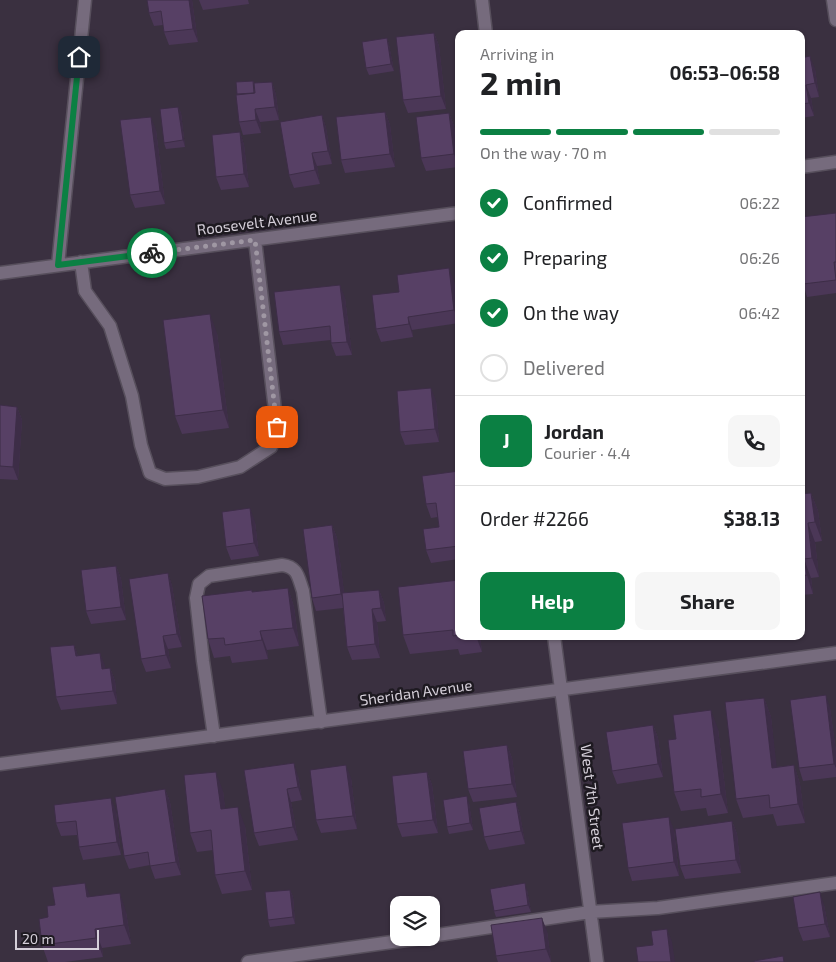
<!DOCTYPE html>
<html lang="en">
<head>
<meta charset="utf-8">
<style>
  body { margin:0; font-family:"Exo 2",sans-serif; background:#f6f6f6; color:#202124; height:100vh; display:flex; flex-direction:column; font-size:19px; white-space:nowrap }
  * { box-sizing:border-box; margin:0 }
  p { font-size:16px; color:#757577 }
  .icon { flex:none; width:28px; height:28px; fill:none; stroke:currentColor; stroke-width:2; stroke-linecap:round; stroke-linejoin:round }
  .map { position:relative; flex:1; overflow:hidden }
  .sheet { position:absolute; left:455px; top:30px; width:350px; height:610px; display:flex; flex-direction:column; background:#fff; border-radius:10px; box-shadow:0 1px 4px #0004 }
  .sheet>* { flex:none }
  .fabs { position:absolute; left:390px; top:896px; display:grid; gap:10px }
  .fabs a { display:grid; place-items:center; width:50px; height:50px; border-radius:10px; background:#fff; box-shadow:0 1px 4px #0004; font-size:25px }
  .scale { position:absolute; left:15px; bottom:12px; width:84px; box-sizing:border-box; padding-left:5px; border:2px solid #d5cfd9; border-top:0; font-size:14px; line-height:18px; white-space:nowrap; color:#d5cfd9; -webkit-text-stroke:4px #1e1a21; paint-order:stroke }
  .pin { position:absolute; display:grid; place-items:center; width:42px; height:42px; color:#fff; margin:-21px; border-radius:10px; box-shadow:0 2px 8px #0006 }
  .courier { position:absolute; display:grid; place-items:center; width:50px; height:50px; margin:-25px; border:4px solid #0b8043; border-radius:50%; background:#fff; color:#222; box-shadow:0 1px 6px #0007 }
  .headline em { font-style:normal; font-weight:700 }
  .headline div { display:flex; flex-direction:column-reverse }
  .headline { display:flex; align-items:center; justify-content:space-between; height:85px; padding:0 25px }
  h1 { font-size:32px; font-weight:700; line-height:38px }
  .bar { display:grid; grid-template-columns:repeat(4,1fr); gap:8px 5px; align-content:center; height:60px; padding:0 25px }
  .bar i { height:6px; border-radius:4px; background:#e0e0e0 }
  .bar .current { background:#0b8043 }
  .bar p { grid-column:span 4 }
  .line { display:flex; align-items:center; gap:12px; padding:0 25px; border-top:1px solid #e0e0e0 }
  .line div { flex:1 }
  .round { display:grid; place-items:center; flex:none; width:52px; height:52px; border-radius:10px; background:#f6f6f6 }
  ol { padding:0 25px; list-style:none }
  li { display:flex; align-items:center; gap:15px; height:55px }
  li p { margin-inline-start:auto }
  li .icon { padding:5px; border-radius:50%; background:#0b8043; color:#fff; stroke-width:4 }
  li:last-child { color:#757577 }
  li i { width:28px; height:28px; border:2px solid #e0e0e0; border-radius:50% }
  .button { display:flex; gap:10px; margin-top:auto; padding:10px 25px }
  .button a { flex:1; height:58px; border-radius:10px; background:#0b8043; color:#fff; font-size:20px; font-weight:700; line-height:58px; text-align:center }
  .button a+a { background:#f6f6f6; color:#202124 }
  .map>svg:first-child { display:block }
</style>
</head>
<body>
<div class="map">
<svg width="836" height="962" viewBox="0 0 836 962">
  <rect width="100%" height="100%" fill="#3a3040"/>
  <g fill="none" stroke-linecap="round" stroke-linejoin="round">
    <g stroke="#574f5c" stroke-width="15">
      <path id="minor" d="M482,0L486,34
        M833,0L836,20
        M801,167L836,162
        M81,262L85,291L110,326L132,396L141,445L150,473L165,479L198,477L240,467L271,447L277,427L255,240
        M58,265L85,0
        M0,273L459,213
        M554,636L597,962
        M214,736L203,661L196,598L199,584L209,576L282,565C298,567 298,577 303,591L321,722
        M0,764L836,653
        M431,936L590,912L658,908L836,883
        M248,962L421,938"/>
    </g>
    <use href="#minor" stroke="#766b7d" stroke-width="12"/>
  </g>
  <path fill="#4b3757" d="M192,0L198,42L169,45L164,32L163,25L154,26L149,13Z
    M199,0H248L249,4L203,10Z
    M434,33L439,46L446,109L408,113L403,100Z
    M387,38L389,45L394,71L369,75L366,68Z
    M801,58L815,69L819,97L811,98L814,116L801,118Z
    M253,81L255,85L272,82L276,95L279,120L260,122L261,133L243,135L239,122L237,94Z
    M178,107L181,113L185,147L166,149L164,143Z
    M385,112L390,125L395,167L345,173L341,160Z
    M449,113L454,126L458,167L426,171L421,158Z
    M322,115L326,128L332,164L317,166L320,184L294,188L289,175Z
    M156,130L165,204L135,208L130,195Z
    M240,132L244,145L249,187L221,190L216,177Z
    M836,213V293L807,297L803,284Z
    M454,281L459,323L412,330L413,337L381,342L376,329L399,292Z
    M345,298L352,355L336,356L331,343V340L283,345L279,332Z
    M217,333L229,428L182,434L175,416Z
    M801,378L804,384L805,400H801Z
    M436,401L439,442L405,445L400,432Z
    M0,405L17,407L22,420L18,480L0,479Z
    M459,471V559L431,563L426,550L439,527L438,517L431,518L426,504Z
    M811,493L818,511L822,541L815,542L819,577L811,578L813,594L801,595V494Z
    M255,522L259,556L231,560L226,547Z
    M332,525L337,538L344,593L379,590L384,603L386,621L377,622L380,658L352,660L347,647L343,608L316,611L312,598Z
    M116,566L121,579L126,620L91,624L86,611Z
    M168,573L172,586L182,647L168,649L171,668L146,672L141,659Z
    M459,580V636H480L482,652L460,655L458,649L410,654L403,635Z
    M288,588L294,607L299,646L267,650L268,659L232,663L230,656L214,658L208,639L253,592Z
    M74,645L78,656L100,653L105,669L110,668L115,681L117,704L61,710L56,697Z
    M764,698L771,717L776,767L794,765L800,784L805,823L777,826L773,814L743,818L736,799Z
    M830,708L836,752V777L803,781L799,768Z
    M653,725L658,738L663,777L617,784L612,771Z
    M718,729L728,813L708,816L706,808L681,811L674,792L676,739Z
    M507,745L512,758L517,797L473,802L468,789Z
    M244,770L298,776L302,800L291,802L298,840L259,846L254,833Z
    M427,772L432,785L438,833L402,837L397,824Z
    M351,778L357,829L321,833L316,820Z
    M165,789L170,802L181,875L155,879L150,865L129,869L124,856Z
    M223,791L225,809L245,826L252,890L222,894L215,875L213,850L197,852L190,833Z
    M516,802L520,815L525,844L489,850L484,837Z
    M469,803L473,830L449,834L447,827Z
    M116,811L121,855L83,860L79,847L77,835L61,836L56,823Z
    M732,821L737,834L741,873L685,879L680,866Z
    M674,830L679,876L632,881L628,868Z
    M290,890L293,897L295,924L270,927L268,920Z
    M527,890L531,912L496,917L494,911Z
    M91,897L126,912L131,944L102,948L103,957L65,962H48L42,945L48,917L55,905Z
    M824,905L830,937L803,941L798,928Z
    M547,931L551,962H498L496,956Z"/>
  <path fill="#3d2d47" d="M189,0H192L198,42L193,29Z
    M434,33L439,46L446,109L441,96Z
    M387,38L389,45L394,71L391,64Z
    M810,56L815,69L819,97L815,83Z
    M272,82L276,95L279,120L275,107Z
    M806,85L811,98L814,116L809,103Z
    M178,107L181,113L185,147L183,140Z
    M255,109L260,122L261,133L256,120Z
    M385,112L390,125L395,167L390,154Z
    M449,113L454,126L458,167L454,154Z
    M322,115L326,128L332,164L328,151Z
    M151,117L156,130L165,204L160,191Z
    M240,132L244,145L249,187L244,174Z
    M312,153L317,166L320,184L315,170Z
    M449,268L454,281L459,322L454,310Z
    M340,285L345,298L352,355L347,342Z
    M210,314L217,333L229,428L223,410Z
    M408,317L412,330L413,337L409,324Z
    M802,378L804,384L805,400L803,393Z
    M431,388L436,401L439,442L435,429Z
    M17,407L22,420L18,480L13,467Z
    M811,493L818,511L822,541L815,522Z
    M250,508L255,522L259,556L254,543Z
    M808,523L815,542L819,577L812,558Z
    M332,525L337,538L346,607L341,594Z
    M804,559L811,578L813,594L807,575Z
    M116,566L121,579L126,620L121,607Z
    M168,573L172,586L182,647L177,634Z
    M288,588L294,607L299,646L293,628Z
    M379,590L384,603L386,621L381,608Z
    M372,609L377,622L380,658L375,644Z
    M260,631L267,650L268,659L262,640Z
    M163,636L168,649L171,668L166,655Z
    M476,636H480L482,652Z
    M74,645L79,658L76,656Z
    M100,653L105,666L107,682L102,669Z
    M110,668L115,681L117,704L113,691Z
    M826,695L830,708L836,752V768L834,764Z
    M764,698L771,717L779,786L772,768Z
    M711,710L718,729L728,813L721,794Z
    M653,725L658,738L663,777L658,764Z
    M507,745L512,758L517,797L512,784Z
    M294,763L298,776L302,800L298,787Z
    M346,765L351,778L357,829L353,816Z
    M794,765L800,784L805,823L798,804Z
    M216,772L223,791L228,828L221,809Z
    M427,772L432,785L438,833L433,820Z
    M165,789L170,802L181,875L176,862Z
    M287,789L291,802L298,840L293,827Z
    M467,796L469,803L473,830L470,823Z
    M111,798L116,811L121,855L117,842Z
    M516,802L520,815L525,844L521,831Z
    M238,807L245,826L252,890L245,871Z
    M669,817L674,830L679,876L674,862Z
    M732,821L737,834L741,873L736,860Z
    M85,883L92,901L87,897Z
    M525,883L527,890L531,912L528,905Z
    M290,890L293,897L295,924L293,917Z
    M820,892L824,905L830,937L825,924Z
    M120,893L126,912L131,944L124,925Z
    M542,918L547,931L551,962L546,949Z
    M95,929L102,948L103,957L96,938Z
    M667,929L672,942L675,962H671Z"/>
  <path fill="#574065" stroke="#3d2d47" d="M147,0H189L193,29L164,32L161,11L149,13Z
    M434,33L441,96L403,100L396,37Z
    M387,38L391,64L366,68L362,42Z
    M810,56L815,83L806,85L809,103L801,104V58Z
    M253,81L254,93L237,94L236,82Z
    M272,82L275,107L255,109L256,120L239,122L236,95L255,93L254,83Z
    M178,107L183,140L164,143L160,109Z
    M385,112L390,154L341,160L336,117Z
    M449,113L454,154L421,158L416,117Z
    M322,115L328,151L312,153L315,170L289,175L280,122Z
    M151,117L160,191L130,195L120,120Z
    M240,132L244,174L216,177L212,135Z
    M836,213V262H834L836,280L803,284L801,273V217Z
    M449,268L454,310L408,317L409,324L376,329L372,295L399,292L397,275Z
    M340,285L347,342L331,343L330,326L279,332L274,292Z
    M210,314L223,410L175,416L163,320Z
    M801,378L803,393L801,394Z
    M431,388L435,429L400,432L397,391Z
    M0,405L17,407L13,467L0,466Z
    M459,471V546L426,550L423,529L439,527L436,503L426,504L422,476Z
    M811,493L815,522L808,523L812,558L804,559L807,575L801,576V494Z
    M250,508L254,543L226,547L222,512Z
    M332,525L341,594L312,598L303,529Z
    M116,566L121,607L86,611L81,570Z
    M168,573L177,634L163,636L166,655L141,659L129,579Z
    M459,580V635L453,636V630L403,635L398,587Z
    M288,588L293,628L260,631L262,640L225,645L224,638L208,639L202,596L252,590V592Z
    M379,590L381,608L372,609L375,644L347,647L342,593Z
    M74,645L76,656L100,653L102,669L110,668L113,691L56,697L50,647Z
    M826,695L834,764L799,768L790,700Z
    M764,698L772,768L794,765L798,804L770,808L769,795L736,799L725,702Z
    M711,710L721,794L701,797V789L674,792L668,740L676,739L673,715Z
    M653,725L658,764L612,771L606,732Z
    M507,745L512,784L468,789L463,751Z
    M294,763L298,787L287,789L293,827L254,833L244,770Z
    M346,765L353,816L316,820L310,770Z
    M216,772L221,809L238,807L245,871L215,875L211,830L190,833L184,775Z
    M427,772L433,820L397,824L392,776Z
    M165,789L176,862L150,866L148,852L124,856L115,797Z
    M467,796L470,823L447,827L443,800Z
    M111,798L117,842L79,847L76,821L56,823L54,805Z
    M516,802L521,831L484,837L479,808Z
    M669,817L674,862L628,868L622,823Z
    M732,821L736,860L680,866L675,829Z
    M85,883L87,897L120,893L124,925L95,929L96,938L42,945L39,919L48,917L47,906L55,905L52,887Z
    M525,883L528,905L494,911L490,889Z
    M290,890L293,917L268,920L265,892Z
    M820,892L825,924L798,928L793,897Z
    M542,918L546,949L496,956L491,925Z
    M667,929L671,962H638L636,947L653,945L651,931Z
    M783,956L784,962H754V961Z"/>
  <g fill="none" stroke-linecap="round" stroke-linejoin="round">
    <path stroke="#9f97a3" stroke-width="5" stroke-dasharray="0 9" d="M152,253L255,240L277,427"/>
    <path stroke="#0b8043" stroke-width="6" d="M79,57L58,265L152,253"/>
  </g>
  <g text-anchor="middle" stroke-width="5" stroke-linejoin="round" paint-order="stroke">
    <g font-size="15" fill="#d5cfd9" stroke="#1e1a21">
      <text transform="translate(257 223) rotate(-7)" y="5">Roosevelt Avenue</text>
      <text transform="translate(416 693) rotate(-8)" y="5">Sheridan Avenue</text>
      <text transform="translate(592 797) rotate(83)" y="5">West 7th Street</text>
    </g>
  </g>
</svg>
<div class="fabs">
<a><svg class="icon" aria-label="layers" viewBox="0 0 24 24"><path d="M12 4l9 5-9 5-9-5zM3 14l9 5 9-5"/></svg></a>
</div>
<div class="scale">20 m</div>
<div class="pin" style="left:277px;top:427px;background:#ea580c"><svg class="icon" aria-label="bag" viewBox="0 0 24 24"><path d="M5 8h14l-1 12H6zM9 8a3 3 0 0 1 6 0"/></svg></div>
<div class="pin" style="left:79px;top:57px;background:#1f2937"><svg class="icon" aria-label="home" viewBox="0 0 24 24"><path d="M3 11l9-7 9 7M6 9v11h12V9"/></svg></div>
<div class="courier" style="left:152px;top:253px"><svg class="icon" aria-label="bike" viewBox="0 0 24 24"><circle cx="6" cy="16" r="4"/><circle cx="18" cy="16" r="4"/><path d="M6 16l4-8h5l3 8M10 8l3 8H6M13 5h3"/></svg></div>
<section class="sheet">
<div class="headline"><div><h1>2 min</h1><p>Arriving in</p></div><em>06:53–06:58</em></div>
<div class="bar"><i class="current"></i><i class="current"></i><i class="current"></i><i></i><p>On the way · 70 m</p></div>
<ol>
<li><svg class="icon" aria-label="check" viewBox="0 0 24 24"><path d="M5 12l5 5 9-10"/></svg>Confirmed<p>06:22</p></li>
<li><svg class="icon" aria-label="check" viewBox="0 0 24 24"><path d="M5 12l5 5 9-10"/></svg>Preparing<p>06:26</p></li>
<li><svg class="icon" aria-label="check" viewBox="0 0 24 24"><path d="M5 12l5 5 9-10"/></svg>On the way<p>06:42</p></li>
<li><i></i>Delivered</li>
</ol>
<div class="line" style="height:90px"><b class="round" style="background:#0b8043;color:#fff">J</b><div><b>Jordan</b><p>Courier · 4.4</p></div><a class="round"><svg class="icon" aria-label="phone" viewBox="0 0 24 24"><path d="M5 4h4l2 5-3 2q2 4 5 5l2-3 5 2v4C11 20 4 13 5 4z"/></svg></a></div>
<div class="line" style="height:65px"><div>Order #2266</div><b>$38.13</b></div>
<div class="button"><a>Help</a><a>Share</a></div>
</section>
</div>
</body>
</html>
